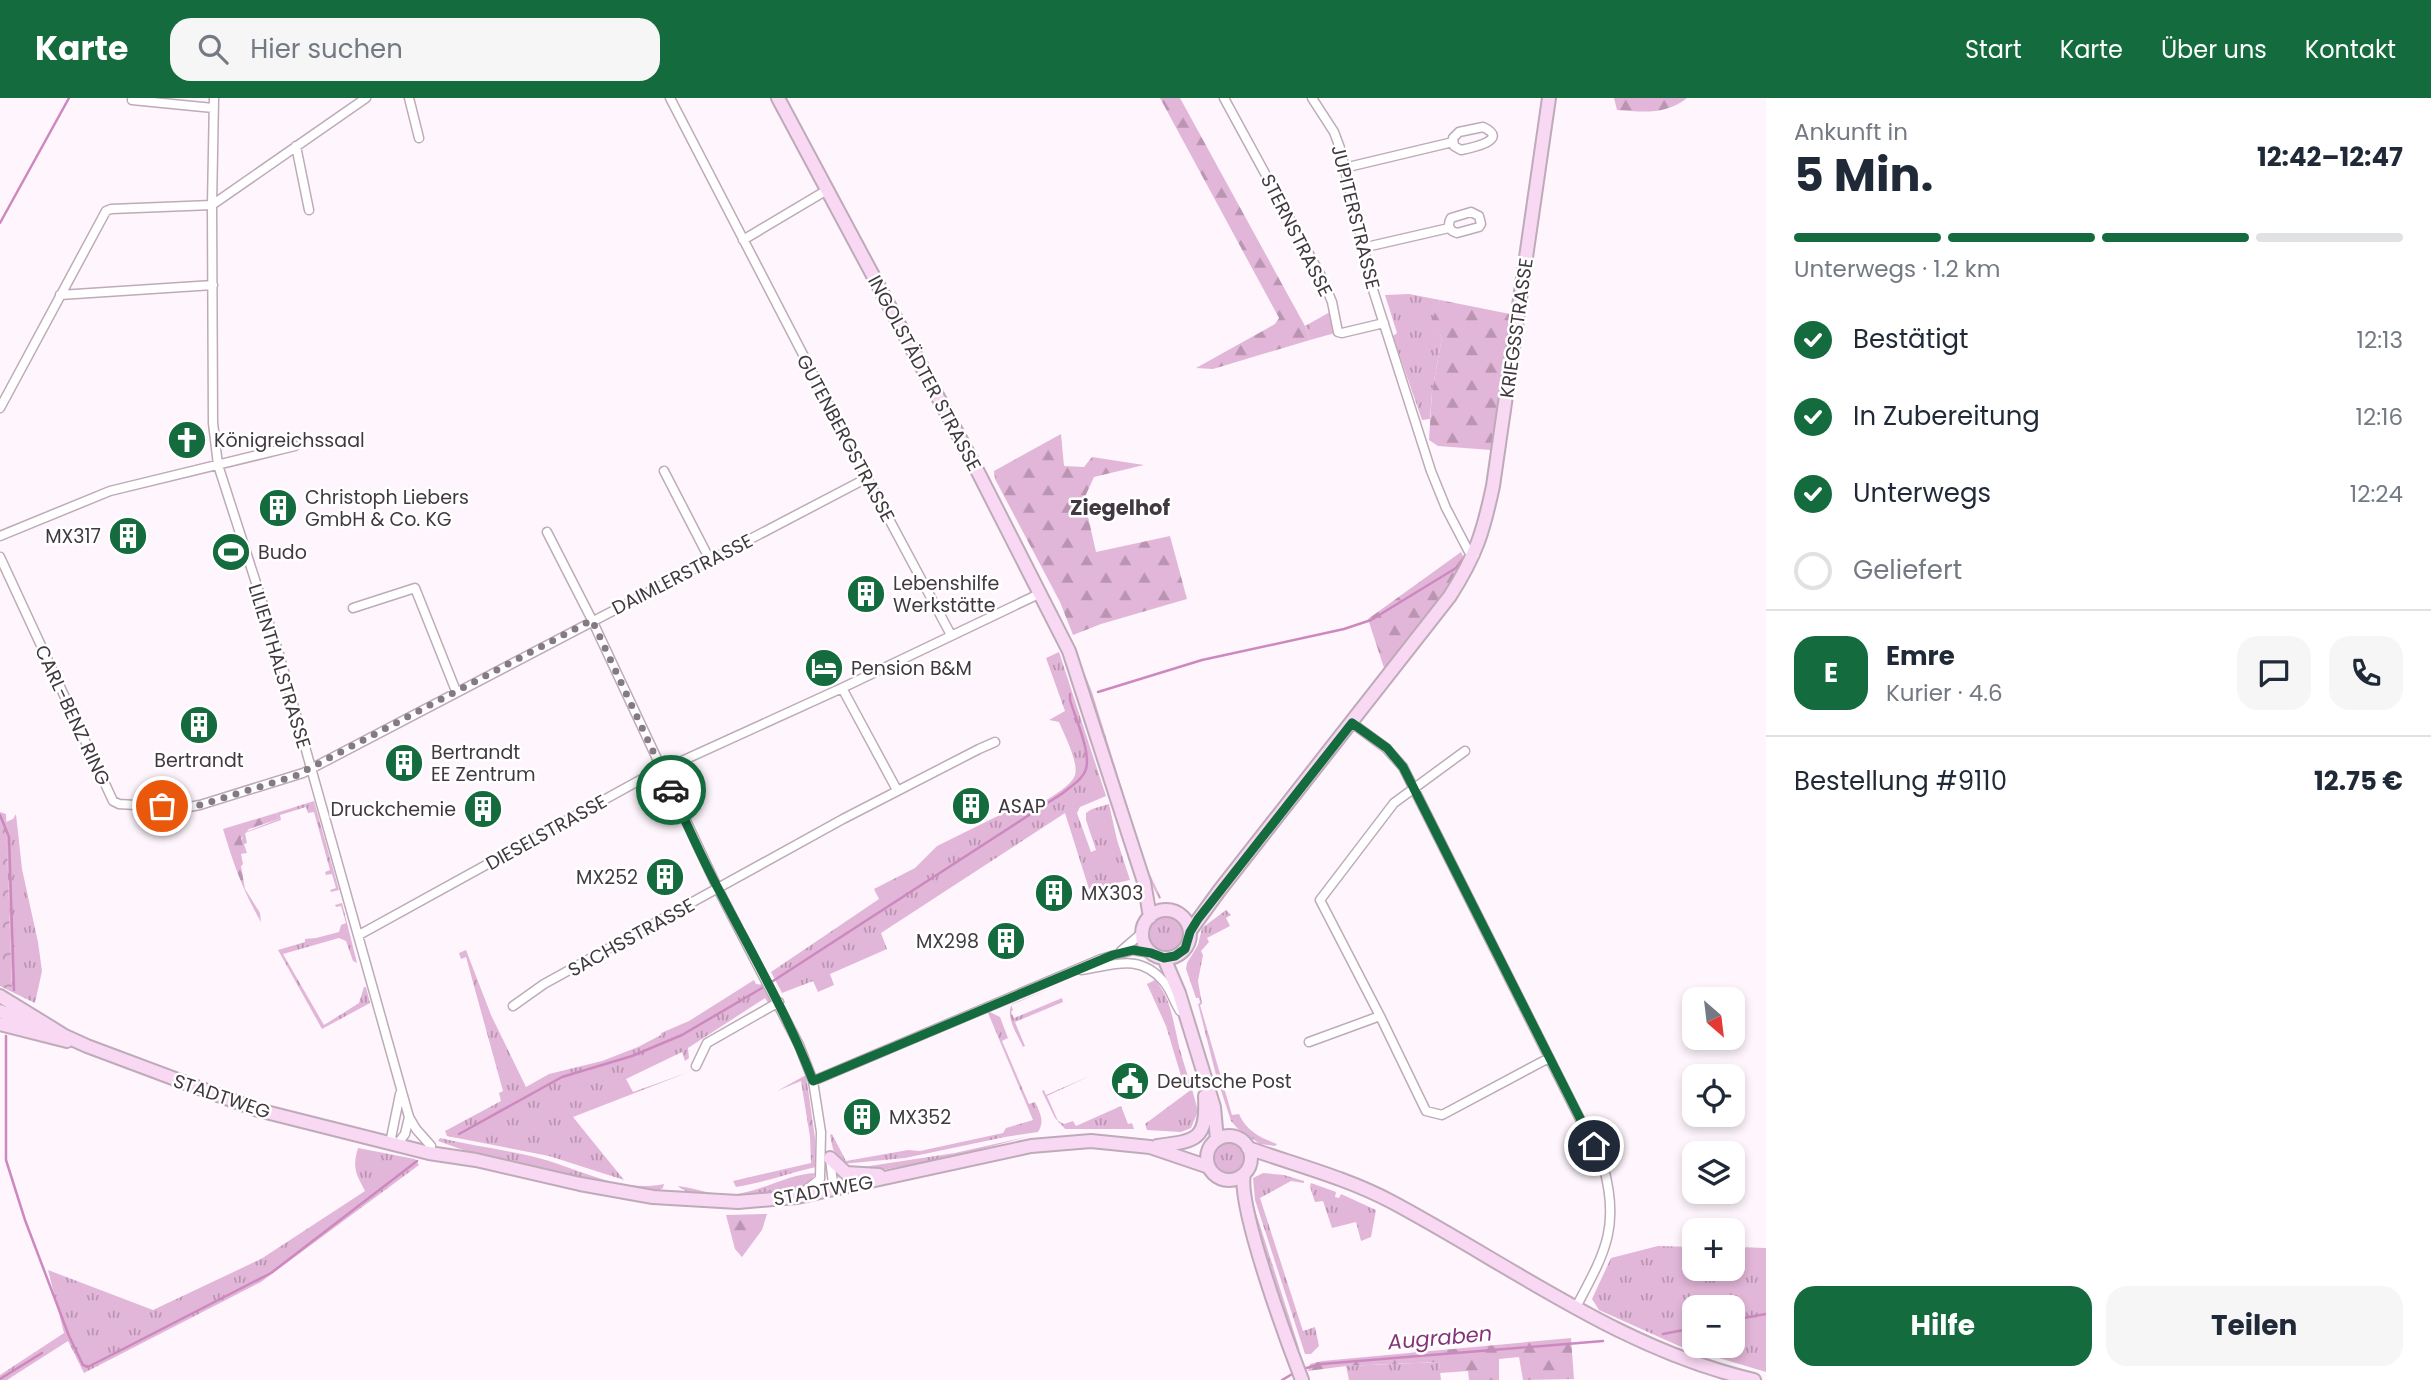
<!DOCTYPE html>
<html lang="de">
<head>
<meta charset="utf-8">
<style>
  body { margin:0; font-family:Poppins,sans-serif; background:#f6f6f7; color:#1f2937; height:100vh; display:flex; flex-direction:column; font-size:26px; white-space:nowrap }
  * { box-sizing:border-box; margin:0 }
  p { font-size:23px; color:#747a83 }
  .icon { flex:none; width:38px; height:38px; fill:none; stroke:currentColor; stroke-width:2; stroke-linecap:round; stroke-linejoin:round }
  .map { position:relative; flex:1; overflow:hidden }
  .side { display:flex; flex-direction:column; background:#fff; width:665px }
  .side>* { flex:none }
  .needle { width:46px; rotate:152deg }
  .controls { position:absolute; left:1682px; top:889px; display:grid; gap:14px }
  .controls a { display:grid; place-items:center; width:63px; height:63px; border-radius:14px; background:#fff; box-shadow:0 4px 10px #0003; font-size:35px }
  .pin { position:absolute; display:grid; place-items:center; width:60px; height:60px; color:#fff; margin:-30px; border:4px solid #fff; border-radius:50%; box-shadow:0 2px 7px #0007 }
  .courier { position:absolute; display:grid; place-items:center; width:70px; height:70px; margin:-35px; border:5px solid #146b3d; border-radius:50%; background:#fff; color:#222; box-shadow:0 2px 9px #0007 }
  .summary em { font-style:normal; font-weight:700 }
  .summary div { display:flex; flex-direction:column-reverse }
  .summary { display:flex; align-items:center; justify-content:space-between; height:119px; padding:0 28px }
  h1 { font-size:46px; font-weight:700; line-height:52px }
  .bar { display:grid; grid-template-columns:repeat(4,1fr); gap:10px 7px; align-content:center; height:84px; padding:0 28px }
  .bar i { height:9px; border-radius:5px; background:#e0e1e3 }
  .bar .current { background:#146b3d }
  .bar p { grid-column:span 4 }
  .line { display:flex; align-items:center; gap:18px; padding:0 28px; border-top:2px solid #e0e1e3 }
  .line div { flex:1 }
  .round { display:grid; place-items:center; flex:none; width:74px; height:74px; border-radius:21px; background:#f6f6f7 }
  ol { padding:0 28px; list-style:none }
  li { display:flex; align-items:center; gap:21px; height:77px }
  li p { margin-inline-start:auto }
  li .icon { padding:7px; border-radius:50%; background:#146b3d; color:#fff; stroke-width:4 }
  li:last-child { color:#747a83 }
  li i { width:38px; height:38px; border:4px solid #e0e1e3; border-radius:50% }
  .primary-button { display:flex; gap:14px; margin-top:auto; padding:14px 28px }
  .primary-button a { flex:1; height:80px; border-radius:21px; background:#146b3d; color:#fff; font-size:28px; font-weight:700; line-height:80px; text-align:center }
  .primary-button a+a { background:#f6f6f7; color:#1f2937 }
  header { display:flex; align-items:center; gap:42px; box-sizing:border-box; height:98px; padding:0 35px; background:#146b3d; color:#fff }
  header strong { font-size:33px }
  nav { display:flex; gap:38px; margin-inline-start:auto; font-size:24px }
  .search { width:490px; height:63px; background:#f6f6f7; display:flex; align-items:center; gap:18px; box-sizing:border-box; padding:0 24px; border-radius:21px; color:#747a83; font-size:26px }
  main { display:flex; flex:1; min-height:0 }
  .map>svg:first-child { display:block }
</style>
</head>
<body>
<header>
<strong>Karte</strong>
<div class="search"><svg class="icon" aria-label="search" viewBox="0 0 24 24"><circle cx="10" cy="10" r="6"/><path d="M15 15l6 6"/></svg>Hier suchen</div>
<nav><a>Start</a><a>Karte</a><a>Über uns</a><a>Kontakt</a></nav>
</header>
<main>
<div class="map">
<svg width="1766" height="1282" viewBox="0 0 1766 1282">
  <defs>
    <pattern id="grass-tufts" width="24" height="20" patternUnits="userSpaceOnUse" patternTransform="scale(1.75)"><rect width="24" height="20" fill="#e2b6d8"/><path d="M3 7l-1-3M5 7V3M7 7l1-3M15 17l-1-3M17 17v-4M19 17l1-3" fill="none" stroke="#b995b1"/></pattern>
    <pattern id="forest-firs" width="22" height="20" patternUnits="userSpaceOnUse" patternTransform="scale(1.75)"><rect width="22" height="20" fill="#e2b6d8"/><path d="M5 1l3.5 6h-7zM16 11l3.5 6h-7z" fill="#b995b1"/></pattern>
    <pattern id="park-crowns" width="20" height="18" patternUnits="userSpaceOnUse" patternTransform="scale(1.75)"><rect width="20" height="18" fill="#e2b6d8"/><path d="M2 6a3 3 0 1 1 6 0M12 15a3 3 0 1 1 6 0" fill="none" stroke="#b995b1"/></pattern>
  </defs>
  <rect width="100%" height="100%" fill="#fef6fc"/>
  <path fill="url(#grass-tufts)" fill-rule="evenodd" d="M1409,196L1440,202L1431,226L1442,239L1432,294L1430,321L1422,322L1393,238L1397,235L1385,197Z
    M1072,544L1092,594L1146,768L1161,800L1159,801L1149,780L1090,595L1070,545Z
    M1059,554L1106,698L1080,709L1077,715L1091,754L1096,752L1086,722V715L1092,711L1109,706L1117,742L1130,782L1089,791L1065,715L881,835L887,851L830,876L834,887L818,894L813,883L782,895L771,874L879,801L874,791L915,770L937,748L1018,708L1022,715C1035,708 1071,691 1075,677C1079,665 1064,636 1059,624L1049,622L1065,613L1046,560Z
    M314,703L339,792L331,794L330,792L336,790L332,776L326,777L325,774L330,772L314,714L308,715L306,709L280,717L281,722L245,735L247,745L244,746L247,755L240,756L244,753L241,746L243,735L279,721L276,715Z
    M16,716L22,771L38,844L42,873L35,905L12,894L6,724L13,721Z
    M342,805L357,865L353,863L346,843L339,840L283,856L324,927L359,905L364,889H366L370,905L322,931L278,852L305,844V841L316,840L339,834L341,827L346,825L341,808L336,809L335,807Z
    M1226,812L1231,817L1226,820L1230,828L1207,840L1209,844L1201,853L1203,857L1198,883L1202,906L1200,907L1232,1017L1239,1016C1246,1033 1261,1040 1277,1046L1275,1048L1260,1046L1238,1031L1231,1023L1216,977L1198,906L1200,905L1199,900H1196L1186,871L1187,865L1198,847L1202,830Z
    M1147 837a19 19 0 1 1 38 0a19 19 0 1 1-38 0Z
    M466,852L491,917L526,989L549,976L602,963L638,949L661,937V935L689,923L754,882L756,886L763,887L771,901L769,906L765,900L688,950L689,960L685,963L682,954L626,981L633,994L689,974L573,1019L624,1082L549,1058L447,1038L445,1033L501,1003L499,995L503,993L466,859L461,861L459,855Z
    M1155,882C1170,899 1172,918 1177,939C1180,955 1186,971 1191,988L1185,991L1166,928L1147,886Z
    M1051,890L1011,907L1013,912L1011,914L1014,920L1062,900L1063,904L1015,924L1025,948L1023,949C1017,936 1005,919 1012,906Z
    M990,914L1000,919L1008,940L1002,943L1029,1006L1035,1004C1040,1015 1045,1023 1038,1034L1005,1039L905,1060L842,1066L833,1051L830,1037L832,1036L846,1063L908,1052L920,1053L1003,1035L1006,1030L1033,1022L988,915Z
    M806,977L815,1040L816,1069C789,1075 763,1085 736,1089L733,1083L811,1065L810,1039L801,983L777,993Z
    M1092,977L1047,998L1058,1023L1064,1026L1073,1023L1076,1028L1121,1008L1128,1026L1132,1025L1134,1031H1065L1055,1020L1042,993L1044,992L1046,997Z
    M1192,991L1198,1013L1191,1030L1181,1034L1147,1032L1145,1026Z
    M1030,1038L956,1058L910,1067L882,1072L850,1071L955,1055Z
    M440,1040C473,1048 509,1052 542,1061C582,1072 621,1095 664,1086L663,1090L656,1094L604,1086L477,1057L438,1043Z
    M1214 1060a16 16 0 1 1 32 0a16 16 0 1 1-32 0Z
    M358,1050L415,1061L419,1067L261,1184L84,1275L68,1243L7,1282H0V1277L64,1235L48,1172L153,1212L261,1161L365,1093C356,1075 352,1071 358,1050Z
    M816,1075C812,1083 804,1088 795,1091C773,1099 695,1105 678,1088C701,1091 718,1100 742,1095C768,1090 790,1076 816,1075Z
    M1263,1075L1284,1077L1304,1083V1085L1291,1083L1260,1100L1303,1233L1315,1229L1319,1248L1311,1256H1305L1255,1102L1253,1080Z
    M1311,1085L1336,1094L1335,1099L1339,1100L1341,1096L1376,1112L1371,1139L1361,1143L1356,1124L1332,1130L1323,1103L1315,1104L1310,1089Z
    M1246,1093H1249L1300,1253L1293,1240Z
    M1658,1148L1694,1149V1171H1732L1733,1149L1766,1150V1274L1679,1248L1599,1212L1592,1201L1611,1160ZM1732,1209V1248H1694V1209Z
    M1439,1264L1441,1282H1349L1346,1268Z"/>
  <path fill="url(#forest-firs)" d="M1160,0H1180L1305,228L1310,242L1213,271L1196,270L1275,226L1279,220Z
    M1614,0H1687C1666,17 1643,14 1617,12Z
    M1440,202L1510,216L1491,352L1438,348L1429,342L1432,294L1442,239L1430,226Z
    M1061,336L1064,368L1084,369L1092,359L1144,367L1094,379L1084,401L1096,454L1170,438L1187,501L1101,526L1073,537L1060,504L995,381L994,373Z
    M1461,454L1464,460L1456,478L1385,573L1368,521Z
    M276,715L279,721L249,731L241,740L244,753L241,756L243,766L241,768L245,791L260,815L261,824C242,791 234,767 223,731Z
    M767,1116L762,1132L742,1159L735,1151L726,1117Z
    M1571,1240L1574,1281L1523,1282L1519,1259L1499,1261V1282H1469L1468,1273L1440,1275L1439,1264L1346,1268L1308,1273L1310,1266L1322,1263Z"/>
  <path fill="url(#park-crowns)" d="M1330,214L1335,235L1310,242L1305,228Z
    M0,714L6,716L12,894L0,888Z"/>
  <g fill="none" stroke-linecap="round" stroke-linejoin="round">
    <path stroke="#cd89bf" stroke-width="2.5" d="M0,125L69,0
      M1098,594L1202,562L1344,531L1371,522L1456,470L1462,462
      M0,717L9,739L14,892
      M773,883L1063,695C1071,688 1083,681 1086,671C1091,654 1075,619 1070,602V596
      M6,938V1062L25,1122L69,1238L83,1267L88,1269L271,1175L417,1063
      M459,1036L562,979L632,958L682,937L762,890
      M1732,1222L1766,1216
      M1663,1236L1694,1230
      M1303,1271L1321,1266L1603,1243
      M0,1281L42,1255
      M1282,1282L1294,1275"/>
    <g stroke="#beaab9" stroke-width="11">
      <path id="street" d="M214,0L212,107L213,325L218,367L279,556L409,1019L416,1031L431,1048
        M409,0L419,40
        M670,0L867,380L951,537
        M1224,0L1322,180L1332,204L1338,234L1342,235L1384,225
        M1312,0L1334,34L1340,50L1374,195L1431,373L1446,410L1469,454L1475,457
        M132,2L213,10
        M1483,29C1511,42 1471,50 1461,52L1454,48L1453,40L1459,34Z
        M296,48L309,112
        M1344,70L1453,44
        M1471,114L1479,118L1481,126L1479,129L1457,135C1449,133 1447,127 1451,120Z
        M743,142L827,92
        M1362,150L1449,130
        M60,197L213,187
        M0,310L106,113L111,111L212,107L366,0
        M664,373L710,462
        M547,434L592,522L718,791L799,947L813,983L821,1034L820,1081L802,1095
        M0,438L110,393L295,348
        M0,459L113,703L119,706L183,710L200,707L303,675L867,380
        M353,510L415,490L456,593
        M842,590L897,692
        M1352,625L1386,650L1403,669L1603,1067C1621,1130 1604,1156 1575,1211
        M1465,653L1394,705L1320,802L1380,918L1426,1013L1442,1017L1549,960
        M359,837L640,682L842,590L1041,495
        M1121,853L1143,834
        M1081,872C1112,868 1139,854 1164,884C1171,892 1174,904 1180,913
        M513,908L544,886L843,721L979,651L995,644
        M1309,944L1380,918
        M696,968L707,945L779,904
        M813,983L1101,861L1133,852L1151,855
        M396,1046L391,1040L400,996
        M396,1048L405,1036L409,1019
        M830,1060L833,1086L830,1091"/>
    </g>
    <g stroke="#beaab9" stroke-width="16">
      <path id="secondary" d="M778,0L977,372L1069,553L1144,784L1150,819
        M1142 836a24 24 0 1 1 48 0a24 24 0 1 1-48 0Z
        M1190,833L1219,793L1450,498C1476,457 1483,435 1493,388L1549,0
        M1164,860L1179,895L1214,1009L1217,1042
        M0,898L65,938L87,948L258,1012L429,1055L476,1062L580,1086L653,1099L738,1104L797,1099L1031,1048L1091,1043L1150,1049L1209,1069
        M0,913L42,929
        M0,926L67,943
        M1207 1060a22 22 0 1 1 44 0a22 22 0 1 1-44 0Z
        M1157,1048C1197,1043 1207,1042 1205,998
        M1248,1050C1296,1067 1347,1080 1392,1104C1512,1168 1620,1251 1754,1282
        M830,1060L846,1075L879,1077
        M1244,1076C1237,1108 1288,1246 1302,1282"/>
    </g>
    <use href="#street" stroke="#fff" stroke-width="8"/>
    <use href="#secondary" stroke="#f9d8f3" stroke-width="12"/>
  </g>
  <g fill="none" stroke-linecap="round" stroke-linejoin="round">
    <path stroke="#837b81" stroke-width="7" stroke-dasharray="0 12.6" d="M162,708L200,707L295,678L592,522L671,692"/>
    <path stroke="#146b3d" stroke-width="9" d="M671,692C687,726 702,761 720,794C752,856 788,917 813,983L1113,857L1133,852L1151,855L1164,860L1175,858L1185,851L1190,834L1198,821L1352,625L1387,650L1403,669L1594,1048"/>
  </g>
  <defs>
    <g id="church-disc" transform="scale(2.0125)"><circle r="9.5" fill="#146b3d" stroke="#fff"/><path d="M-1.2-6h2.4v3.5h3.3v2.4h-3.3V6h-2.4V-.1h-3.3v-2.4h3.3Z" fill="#fff"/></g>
    <g id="building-disc" transform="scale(2.0125)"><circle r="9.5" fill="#146b3d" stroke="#fff"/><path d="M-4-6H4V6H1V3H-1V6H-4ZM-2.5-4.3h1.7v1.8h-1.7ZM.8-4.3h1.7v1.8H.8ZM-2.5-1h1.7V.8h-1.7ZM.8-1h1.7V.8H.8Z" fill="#fff"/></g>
    <g id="stadium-disc" transform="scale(2.0125)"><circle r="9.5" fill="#146b3d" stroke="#fff"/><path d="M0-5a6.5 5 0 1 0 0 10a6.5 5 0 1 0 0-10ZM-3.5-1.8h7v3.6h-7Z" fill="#fff"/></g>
    <g id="hotel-disc" transform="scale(2.0125)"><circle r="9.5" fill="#146b3d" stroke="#fff"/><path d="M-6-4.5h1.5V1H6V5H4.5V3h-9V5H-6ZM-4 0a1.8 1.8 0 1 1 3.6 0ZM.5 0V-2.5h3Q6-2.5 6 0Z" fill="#fff"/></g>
    <g id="civic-disc" transform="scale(2.0125)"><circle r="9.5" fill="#146b3d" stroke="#fff"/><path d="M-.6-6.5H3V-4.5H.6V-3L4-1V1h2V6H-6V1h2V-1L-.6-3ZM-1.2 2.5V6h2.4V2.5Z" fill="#fff"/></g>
  </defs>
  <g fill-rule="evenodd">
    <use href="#church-disc" x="187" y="342"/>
    <use href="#building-disc" x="278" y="410"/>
    <use href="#building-disc" x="128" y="438"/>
    <use href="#stadium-disc" x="231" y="454"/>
    <use href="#building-disc" x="866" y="496"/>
    <use href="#hotel-disc" x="824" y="570"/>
    <use href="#building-disc" x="199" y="627"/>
    <use href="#building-disc" x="404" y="665"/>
    <use href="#building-disc" x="971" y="708"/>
    <use href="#building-disc" x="483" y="711"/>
    <use href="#building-disc" x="665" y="779"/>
    <use href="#building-disc" x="1054" y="795"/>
    <use href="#building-disc" x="1006" y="843"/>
    <use href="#civic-disc" x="1130" y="983"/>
    <use href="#building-disc" x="862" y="1019"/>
  </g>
  <g text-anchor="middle" stroke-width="5" stroke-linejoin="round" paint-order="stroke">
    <g font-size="19" fill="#41393f" stroke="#fff">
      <text transform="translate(1356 119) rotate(76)" y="7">JUPITERSTRASSE</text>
      <text transform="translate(1297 137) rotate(63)" y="7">STERNSTRASSE</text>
      <text transform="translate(1516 230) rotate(-82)" y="7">KRIEGSSTRASSE</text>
      <text transform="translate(925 275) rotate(62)" y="7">INGOLSTÄDTER STRASSE</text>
      <text transform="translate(846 340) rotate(62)" y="7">GUTENBERGSTRASSE</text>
      <text transform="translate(682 476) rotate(-27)" y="7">DAIMLERSTRASSE</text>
      <text transform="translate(280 568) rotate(73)" y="7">LILIENTHALSTRASSE</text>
      <text transform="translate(73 617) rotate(65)" y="7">CARL-BENZ RING</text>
      <text transform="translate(546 734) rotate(-29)" y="7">DIESELSTRASSE</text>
      <text transform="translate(631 839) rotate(-29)" y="7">SACHSSTRASSE</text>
      <text transform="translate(222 998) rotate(19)" y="7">STADTWEG</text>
      <text transform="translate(823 1092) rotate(-10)" y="7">STADTWEG</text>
    </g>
    <g font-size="19" fill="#41393f" stroke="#fff" text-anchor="start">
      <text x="214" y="349">Königreichssaal</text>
      <text x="305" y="406">Christoph Liebers<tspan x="305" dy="22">GmbH &amp; Co. KG</tspan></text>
      <text x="101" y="445" text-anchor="end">MX317</text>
      <text x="258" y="461">Budo</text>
      <text x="893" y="492">Lebenshilfe<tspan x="893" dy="22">Werkstätte</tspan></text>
      <text x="851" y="577">Pension B&amp;M</text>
      <text x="431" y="661">Bertrandt<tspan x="431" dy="22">EE Zentrum</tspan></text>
      <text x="199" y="669" text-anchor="middle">Bertrandt</text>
      <text x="998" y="715">ASAP</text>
      <text x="456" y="718" text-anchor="end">Druckchemie</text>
      <text x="638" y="786" text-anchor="end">MX252</text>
      <text x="1081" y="802">MX303</text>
      <text x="979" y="850" text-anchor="end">MX298</text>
      <text x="1157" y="990">Deutsche Post</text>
      <text x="889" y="1026">MX352</text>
    </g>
    <g font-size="21" font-weight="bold" fill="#41393f" stroke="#fff">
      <text x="1120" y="417">Ziegelhof</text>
    </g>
    <g font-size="21" font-style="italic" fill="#843377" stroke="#fff">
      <text transform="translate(1440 1240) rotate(-5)" y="7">Augraben</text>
    </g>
  </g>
</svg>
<div class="controls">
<a><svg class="needle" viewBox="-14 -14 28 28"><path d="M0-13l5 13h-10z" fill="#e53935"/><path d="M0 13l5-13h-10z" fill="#747a83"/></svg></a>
<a><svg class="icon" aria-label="locate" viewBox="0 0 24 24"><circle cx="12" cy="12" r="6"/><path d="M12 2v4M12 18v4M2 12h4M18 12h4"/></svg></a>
<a><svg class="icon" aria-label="layers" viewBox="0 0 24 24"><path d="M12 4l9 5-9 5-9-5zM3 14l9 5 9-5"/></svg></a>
<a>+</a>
<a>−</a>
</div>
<div class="pin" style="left:162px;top:708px;background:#ea580c"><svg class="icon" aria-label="bag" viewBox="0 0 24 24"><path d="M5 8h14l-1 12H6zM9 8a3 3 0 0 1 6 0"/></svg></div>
<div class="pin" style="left:1594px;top:1048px;background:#1f2937"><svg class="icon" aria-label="home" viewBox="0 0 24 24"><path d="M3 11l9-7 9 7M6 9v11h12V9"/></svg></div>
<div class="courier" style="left:671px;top:692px"><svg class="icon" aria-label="car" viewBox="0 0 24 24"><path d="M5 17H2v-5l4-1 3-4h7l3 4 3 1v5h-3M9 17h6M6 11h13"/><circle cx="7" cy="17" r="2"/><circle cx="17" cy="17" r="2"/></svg></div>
</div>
<section class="side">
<div class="summary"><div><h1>5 Min.</h1><p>Ankunft in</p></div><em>12:42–12:47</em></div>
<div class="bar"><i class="current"></i><i class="current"></i><i class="current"></i><i></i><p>Unterwegs · 1.2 km</p></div>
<ol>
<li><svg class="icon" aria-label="check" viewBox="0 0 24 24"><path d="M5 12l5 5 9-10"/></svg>Bestätigt<p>12:13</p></li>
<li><svg class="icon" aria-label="check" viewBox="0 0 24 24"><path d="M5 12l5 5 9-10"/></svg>In Zubereitung<p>12:16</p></li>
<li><svg class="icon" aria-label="check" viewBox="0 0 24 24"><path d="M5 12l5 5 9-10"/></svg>Unterwegs<p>12:24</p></li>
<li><i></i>Geliefert</li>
</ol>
<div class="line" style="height:126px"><b class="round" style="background:#146b3d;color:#fff">E</b><div><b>Emre</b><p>Kurier · 4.6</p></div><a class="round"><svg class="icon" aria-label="chat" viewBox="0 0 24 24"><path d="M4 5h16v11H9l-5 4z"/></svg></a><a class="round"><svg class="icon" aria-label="phone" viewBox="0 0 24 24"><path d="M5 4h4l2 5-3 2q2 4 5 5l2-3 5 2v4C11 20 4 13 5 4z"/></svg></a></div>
<div class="line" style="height:91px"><div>Bestellung #9110</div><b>12.75 €</b></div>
<div class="primary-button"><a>Hilfe</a><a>Teilen</a></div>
</section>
</main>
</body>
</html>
